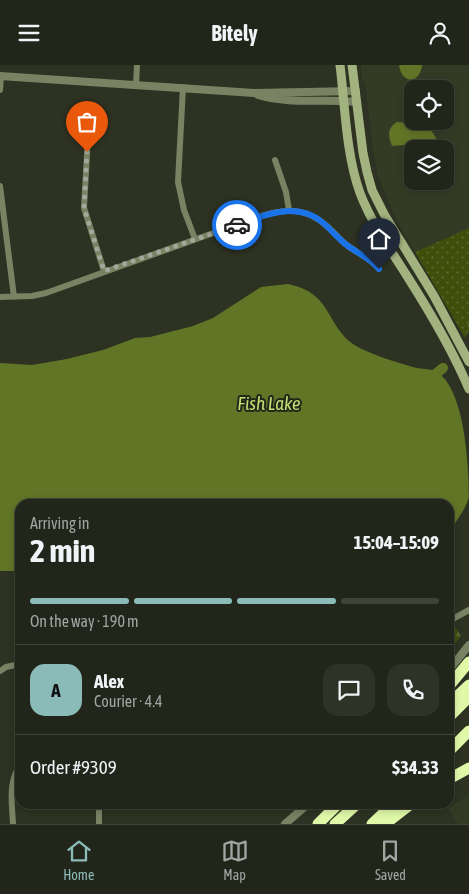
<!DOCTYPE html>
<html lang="en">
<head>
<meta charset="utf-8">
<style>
  body { margin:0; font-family:"Asap Condensed",sans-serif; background:#2e3227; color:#f1f3f6; height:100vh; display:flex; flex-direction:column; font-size:19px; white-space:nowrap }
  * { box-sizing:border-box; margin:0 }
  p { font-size:16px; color:#a2a5a2 }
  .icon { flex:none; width:28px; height:28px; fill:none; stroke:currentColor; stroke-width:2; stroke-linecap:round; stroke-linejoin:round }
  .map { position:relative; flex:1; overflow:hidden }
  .side { position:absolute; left:15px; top:434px; width:439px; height:310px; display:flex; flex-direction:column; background:#22261a; border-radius:15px; box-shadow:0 2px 8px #0003,0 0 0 1px #3f4339 }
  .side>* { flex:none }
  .tools { position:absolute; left:404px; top:15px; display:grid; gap:10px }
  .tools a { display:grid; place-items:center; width:50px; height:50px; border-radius:10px; background:#22261a; box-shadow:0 2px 8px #0003,0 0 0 1px #3f4339; font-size:25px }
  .pin { position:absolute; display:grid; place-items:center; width:42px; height:42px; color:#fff; margin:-51px -21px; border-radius:50% 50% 50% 0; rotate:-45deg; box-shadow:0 0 5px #0007 }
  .pin .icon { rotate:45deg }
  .courier { position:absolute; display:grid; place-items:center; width:50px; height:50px; margin:-25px; border:4px solid #1a73e8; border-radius:50%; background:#fff; color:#222; box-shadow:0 1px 6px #0007 }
  .overview em { font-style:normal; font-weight:700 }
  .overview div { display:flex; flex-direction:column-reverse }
  .overview { display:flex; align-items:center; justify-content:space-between; height:85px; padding:0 15px }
  h1 { font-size:32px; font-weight:700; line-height:38px }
  .bar { display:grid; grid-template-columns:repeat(4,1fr); gap:8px 5px; align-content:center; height:60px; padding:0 15px }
  .bar i { height:6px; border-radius:4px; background:#3f4339 }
  .bar .selected { background:#8bbbb9 }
  .bar p { grid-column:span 4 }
  .line { display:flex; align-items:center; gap:12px; padding:0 15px; border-top:1px solid #3f4339 }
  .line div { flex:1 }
  .round { display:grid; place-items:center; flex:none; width:52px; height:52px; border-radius:15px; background:#2e3227 }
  header { display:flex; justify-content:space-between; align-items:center; height:65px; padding:0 15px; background:#22261a; font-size:22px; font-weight:700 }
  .dock { display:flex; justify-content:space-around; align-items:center; height:70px; border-top:1px solid #3f4339; background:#22261a; font-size:14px; color:#a2a5a2 }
  .dock a { display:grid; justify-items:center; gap:2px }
  .dock .selected { color:#8bbbb9 }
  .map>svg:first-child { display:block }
</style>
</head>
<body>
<header><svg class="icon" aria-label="menu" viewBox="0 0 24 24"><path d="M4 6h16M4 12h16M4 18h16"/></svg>Bitely<svg class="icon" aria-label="person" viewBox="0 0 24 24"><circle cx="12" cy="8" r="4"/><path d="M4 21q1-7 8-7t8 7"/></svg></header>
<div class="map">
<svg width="469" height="759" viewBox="0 0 469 759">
  <defs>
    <pattern id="forest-firs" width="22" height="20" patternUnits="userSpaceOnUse" patternTransform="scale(1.25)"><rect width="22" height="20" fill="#3f4e0b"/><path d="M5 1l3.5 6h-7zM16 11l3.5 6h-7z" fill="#5b682e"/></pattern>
    <pattern id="park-dots" width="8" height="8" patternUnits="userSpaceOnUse" patternTransform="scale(1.25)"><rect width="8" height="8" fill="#3f4e0b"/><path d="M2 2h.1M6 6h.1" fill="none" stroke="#5b682e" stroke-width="1.8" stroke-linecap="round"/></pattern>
  </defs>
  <rect width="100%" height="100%" fill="#2d3222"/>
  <path fill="#343b25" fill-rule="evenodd" d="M361,0H469V163L415,187L398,159L378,111L374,91L365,17L362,15ZM412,24H445V56H412ZM412,84H445V116H412Z
    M469,730V759H458L448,743Z"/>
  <path fill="url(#forest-firs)" d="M456,563L461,571L449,586V565Z"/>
  <path fill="url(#park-dots)" d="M469,163V266L465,273L415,187Z"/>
  <path fill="#617527" d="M399,0H422C420,19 402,20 399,0Z
    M397,57L412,58L431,65L436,73L439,84H419L417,77L413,76L404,80L392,81C388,71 387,63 397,57Z
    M288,219C332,228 325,258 353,279C366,288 401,299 417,303C422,304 428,304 432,305C465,315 469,403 469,431C467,443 455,457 449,468V439H20V506H0V298L32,300L67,294L103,285L135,273L150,272L193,261L213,253L261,222Z"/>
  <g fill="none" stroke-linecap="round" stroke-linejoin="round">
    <path stroke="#617527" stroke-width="2" d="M469,261V260"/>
    <path stroke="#617527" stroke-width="10" d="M427,316L443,303"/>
    <path stroke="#798364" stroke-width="6" d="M136,20L137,0
      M183,22L178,117L184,145L195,174
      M0,25L1,11
      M88,71L84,143L104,206
      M275,95L286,127L289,145
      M0,121L14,232
      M0,232L32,231L46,228L255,153C283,144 304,140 328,162C335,168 340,175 348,181C359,189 370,193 379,204
      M449,556L469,545
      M0,606L6,602L20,599
      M99,739V759
      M13,759C12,738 8,718 20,700"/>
    <path stroke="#798364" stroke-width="8" d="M0,11L254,28L356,26
      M258,30C292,40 323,33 357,37
      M449,605L469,580
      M285,759L308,739"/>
    <path stroke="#a3b380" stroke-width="9" d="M340,0C345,40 346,90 360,128C371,157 390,184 407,211C430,247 452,284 469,324
      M352,0L363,88L367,107L372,125L384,149L434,231L469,297"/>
    <path stroke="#e0f9a9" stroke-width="11" d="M449,621L469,597
      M449,639L469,620
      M449,652L469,632
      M449,686L469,666
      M449,714L469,703
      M318,759L338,739
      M335,759L357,739
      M372,759L393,739
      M385,759L411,739"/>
  </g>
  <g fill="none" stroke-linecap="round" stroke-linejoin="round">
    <path stroke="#a4a89c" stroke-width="5" stroke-dasharray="0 9" d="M87,87L84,143L104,206L237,160"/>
    <path stroke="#1a73e8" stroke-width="6" d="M237,160C264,150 296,136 322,157C331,164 338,174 348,181C359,189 370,193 379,204"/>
  </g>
  <g text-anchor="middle" stroke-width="4" stroke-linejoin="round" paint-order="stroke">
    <g font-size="19" font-style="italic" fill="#c0de74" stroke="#232819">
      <text x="269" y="345">Fish Lake</text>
    </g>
  </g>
</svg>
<div class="tools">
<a><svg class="icon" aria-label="locate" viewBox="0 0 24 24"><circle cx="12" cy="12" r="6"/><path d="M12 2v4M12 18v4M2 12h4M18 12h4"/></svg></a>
<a><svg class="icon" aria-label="layers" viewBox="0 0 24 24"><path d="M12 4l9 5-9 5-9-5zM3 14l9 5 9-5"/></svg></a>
</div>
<div class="pin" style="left:87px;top:87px;background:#ea580c"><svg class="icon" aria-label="bag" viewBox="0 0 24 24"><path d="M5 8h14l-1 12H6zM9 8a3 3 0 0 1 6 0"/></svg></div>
<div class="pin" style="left:379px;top:204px;background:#1f2937"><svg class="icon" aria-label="home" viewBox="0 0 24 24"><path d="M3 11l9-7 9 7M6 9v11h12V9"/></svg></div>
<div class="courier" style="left:237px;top:160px"><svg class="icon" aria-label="car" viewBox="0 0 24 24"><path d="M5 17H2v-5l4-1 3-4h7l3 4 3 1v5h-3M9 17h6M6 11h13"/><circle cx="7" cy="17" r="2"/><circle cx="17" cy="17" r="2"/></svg></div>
<section class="side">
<div class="overview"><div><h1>2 min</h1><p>Arriving in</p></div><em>15:04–15:09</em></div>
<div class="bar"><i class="selected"></i><i class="selected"></i><i class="selected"></i><i></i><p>On the way · 190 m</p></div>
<div class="line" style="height:90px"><b class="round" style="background:#8bbbb9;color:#111">A</b><div><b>Alex</b><p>Courier · 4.4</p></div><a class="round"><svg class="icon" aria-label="chat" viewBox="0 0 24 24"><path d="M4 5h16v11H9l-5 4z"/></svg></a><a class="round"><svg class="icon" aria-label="phone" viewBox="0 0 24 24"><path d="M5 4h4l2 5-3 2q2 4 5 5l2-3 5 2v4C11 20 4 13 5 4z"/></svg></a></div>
<div class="line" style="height:65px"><div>Order #9309</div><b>$34.33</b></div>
</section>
</div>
<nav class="dock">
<a class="selected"><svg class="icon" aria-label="home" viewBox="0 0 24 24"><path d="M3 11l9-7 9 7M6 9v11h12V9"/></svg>Home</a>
<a><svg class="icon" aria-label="map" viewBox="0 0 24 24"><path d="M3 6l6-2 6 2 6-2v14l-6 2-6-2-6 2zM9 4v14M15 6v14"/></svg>Map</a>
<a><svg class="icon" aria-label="saved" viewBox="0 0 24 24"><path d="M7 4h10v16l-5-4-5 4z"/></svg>Saved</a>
</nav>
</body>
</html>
